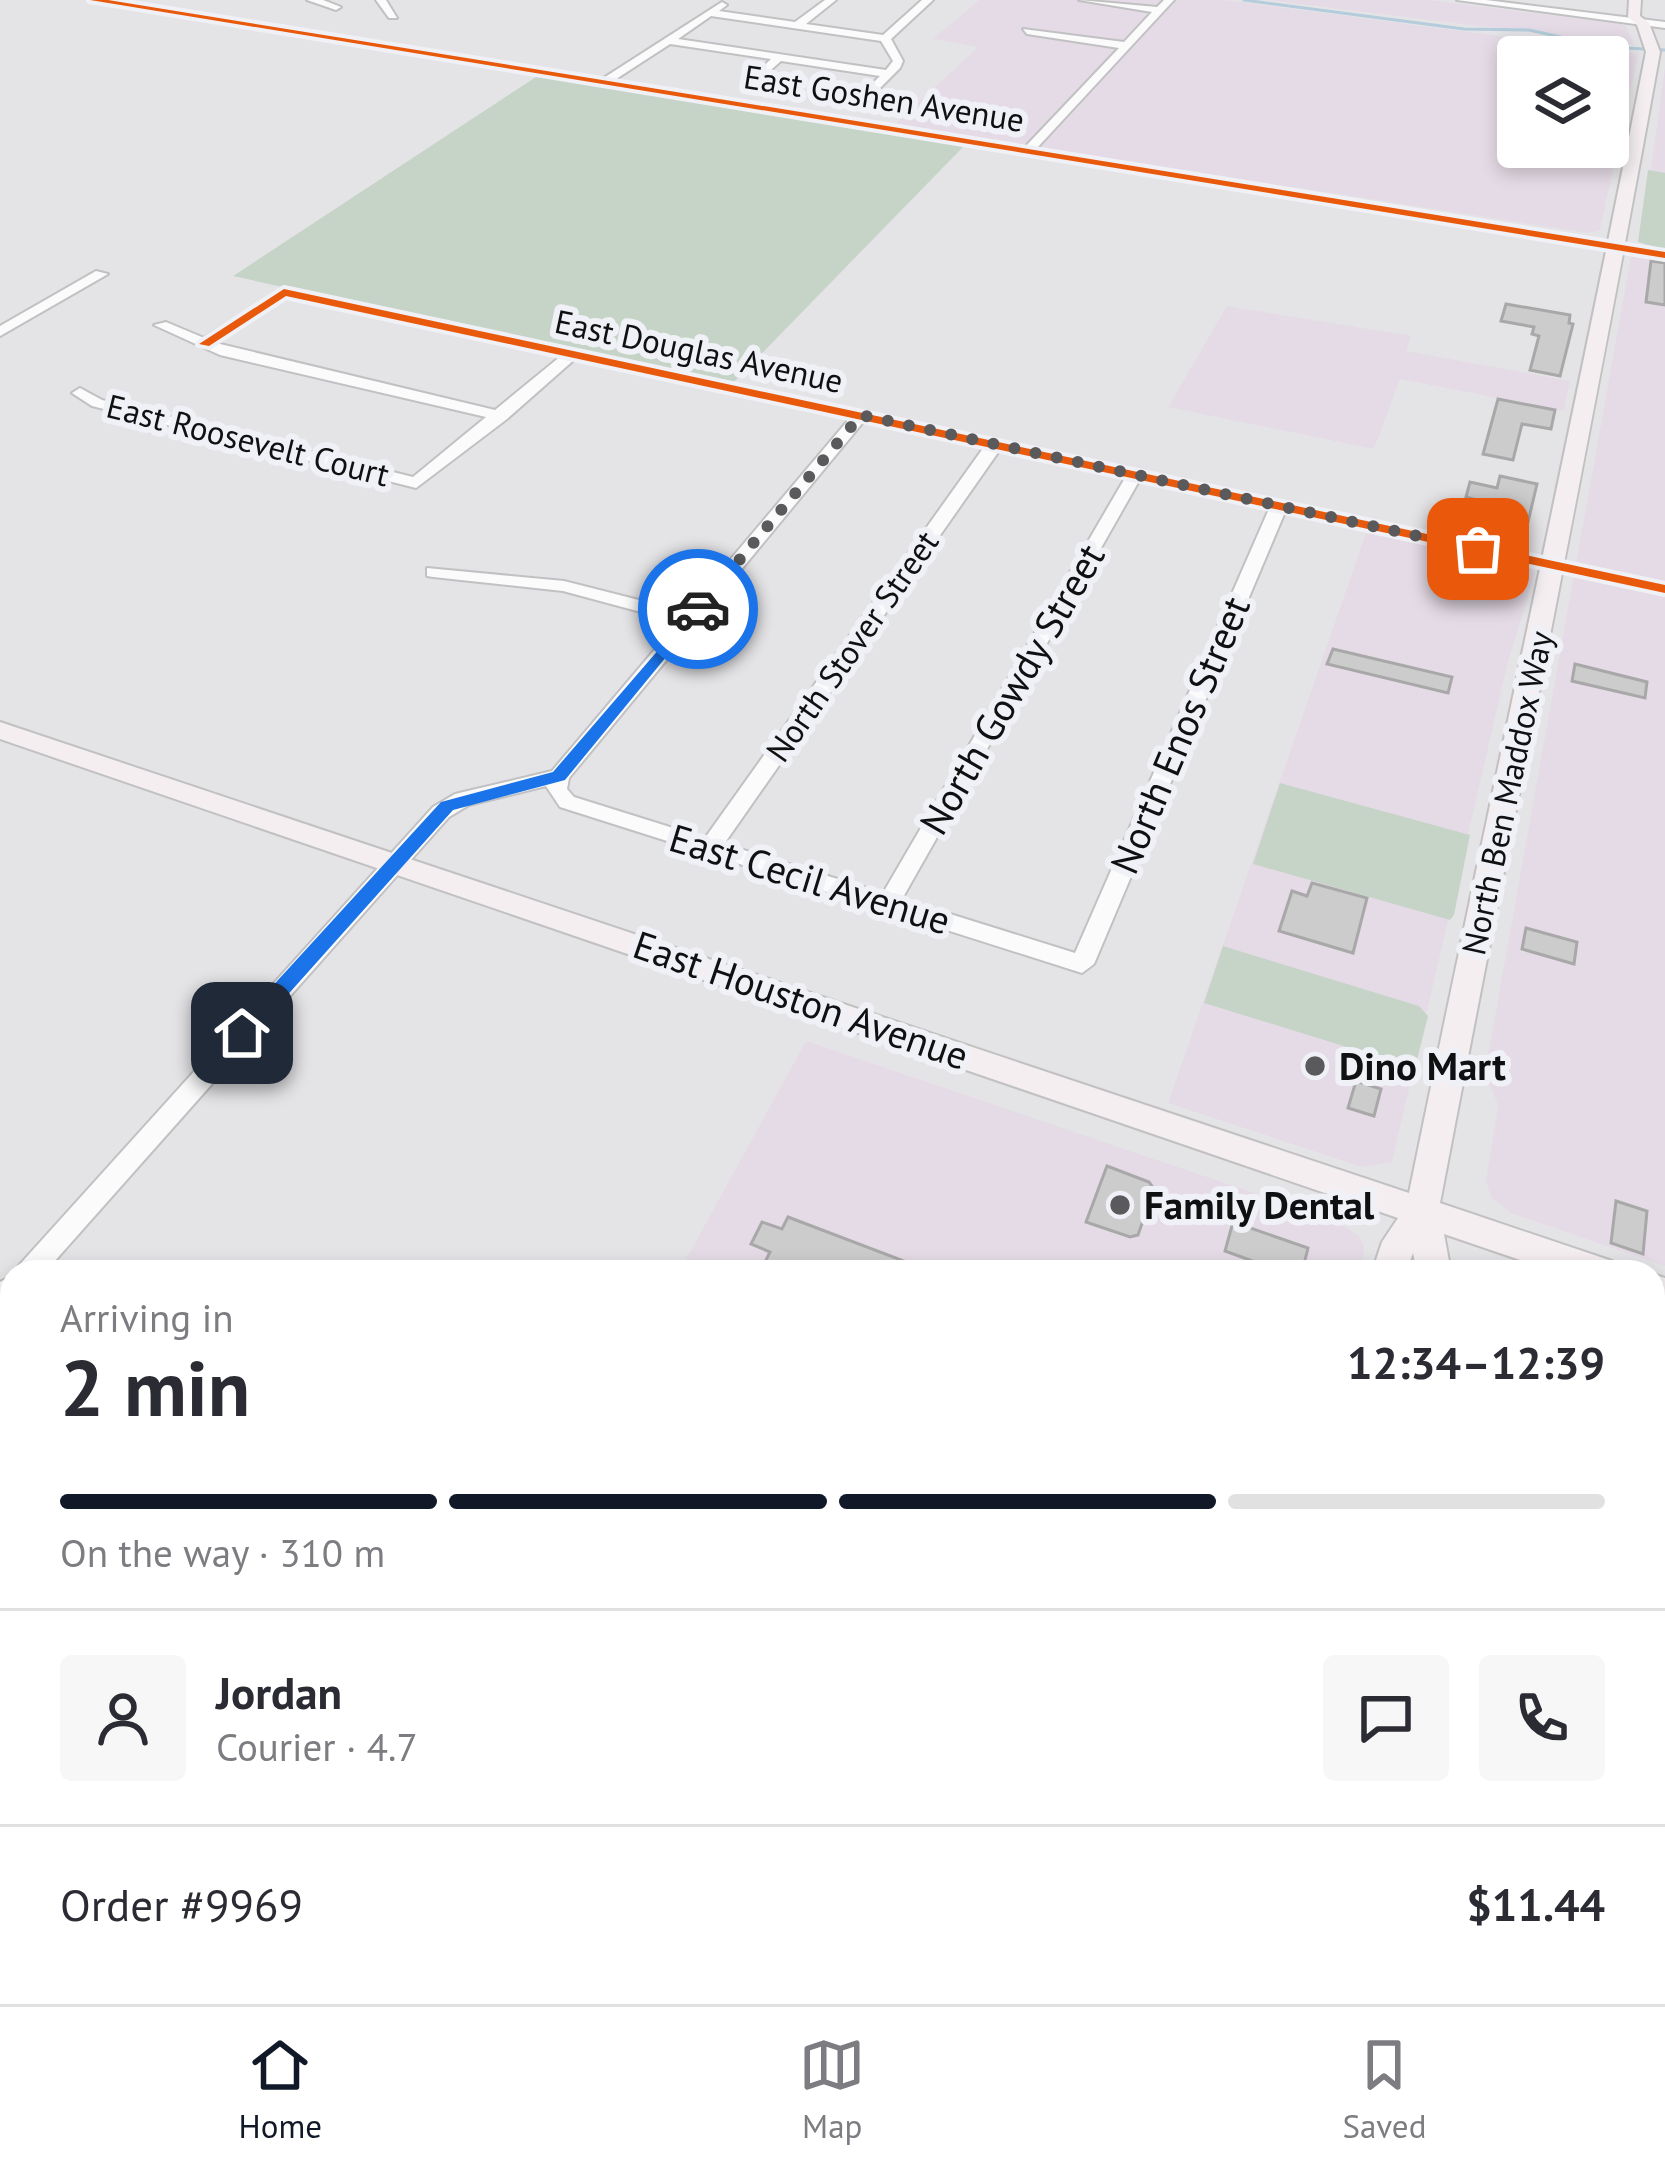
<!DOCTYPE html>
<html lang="en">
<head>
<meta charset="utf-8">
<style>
  body { margin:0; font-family:"PT Sans",sans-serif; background:#f7f7f7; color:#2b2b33; height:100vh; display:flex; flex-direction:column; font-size:45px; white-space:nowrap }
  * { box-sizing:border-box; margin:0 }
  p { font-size:39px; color:#7c7c81 }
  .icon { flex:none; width:66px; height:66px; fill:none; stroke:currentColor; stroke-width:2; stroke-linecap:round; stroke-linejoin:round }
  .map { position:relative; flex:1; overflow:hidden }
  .sheet { position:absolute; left:0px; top:1260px; width:1665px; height:744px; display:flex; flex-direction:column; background:#fff; border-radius:36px 36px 0 0; box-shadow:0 6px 18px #0003 }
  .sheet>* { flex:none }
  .tools { position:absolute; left:1497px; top:36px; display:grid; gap:24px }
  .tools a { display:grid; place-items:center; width:132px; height:132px; border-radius:12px; background:#fff; box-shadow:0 6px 18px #0003; font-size:60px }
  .pin { position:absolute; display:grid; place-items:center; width:102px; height:102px; color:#fff; margin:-51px; border-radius:24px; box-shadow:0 6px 18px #0006 }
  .courier { position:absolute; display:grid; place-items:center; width:120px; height:120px; margin:-60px; border:9px solid #1a73e8; border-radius:50%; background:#fff; color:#222; box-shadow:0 3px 15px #0007 }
  .summary em { font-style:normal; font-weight:800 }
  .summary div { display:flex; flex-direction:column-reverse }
  .summary { display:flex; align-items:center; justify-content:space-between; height:204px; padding:0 60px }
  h1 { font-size:78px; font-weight:800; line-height:90px }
  .bar { display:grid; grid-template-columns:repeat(4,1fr); gap:18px 12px; align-content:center; height:144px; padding:0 60px }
  .bar i { height:15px; border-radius:9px; background:#e1e1e2 }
  .bar .current { background:#111827 }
  .bar p { grid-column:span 4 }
  .line { display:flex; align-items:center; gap:30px; padding:0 60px; border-top:3px solid #e1e1e2 }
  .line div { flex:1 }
  .round { display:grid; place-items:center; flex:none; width:126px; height:126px; border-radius:12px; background:#f7f7f7 }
  .tabs { display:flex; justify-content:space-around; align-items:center; height:168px; border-top:3px solid #e1e1e2; background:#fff; font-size:33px; color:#7c7c81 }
  .tabs a { display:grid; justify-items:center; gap:6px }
  .tabs .current { color:#111827 }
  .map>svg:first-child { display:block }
</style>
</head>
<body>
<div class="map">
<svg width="1665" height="2004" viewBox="0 0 1665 2004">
  <rect width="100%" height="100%" fill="#e4e4e7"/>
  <path fill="#e5dbe6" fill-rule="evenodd" d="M979,0H1224L1638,54L1600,230L1588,233L894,125L978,47L933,39ZM1518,57H1608V147H1518Z
    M1268,0H1430L1620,24L1626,26L1634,45Z
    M1665,67V1266L1511,1213L1491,1197L1486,1181L1498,1105L1485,1072L1631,256L1642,255L1645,245L1641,240Z
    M1227,306L1411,336L1406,351L1570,381L1564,411L1400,379L1374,449L1168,407Z
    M1366,533L1527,567L1535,573L1508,662L1392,1162L1362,1167L1168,1103Z
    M806,1041L1334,1220L1359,1236L1364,1247L1362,1272H679Z
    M1653,1318L1665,1322V1454L1653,1449Z
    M1099,1992H1223L1221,2004H1121Z"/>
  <path fill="#c6d4c8" d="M539,75L965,145L730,386L233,276Z
    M1648,170L1665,173V250L1638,242Z
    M1280,783L1470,835L1454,915L1450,920L1253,864Z
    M1223,946L1419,1006L1428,1016L1416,1064L1405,1065L1204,1003Z"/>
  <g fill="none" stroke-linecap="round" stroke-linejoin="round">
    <path stroke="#b4ccdb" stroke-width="3" d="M1244,0L1464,29L1529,30L1606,47L1665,50"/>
  </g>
  <path fill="#cdcccd" stroke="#a9a8a9" stroke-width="3" d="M1651,261L1665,263V305L1646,302Z
    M1506,304L1570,315L1569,323L1573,324L1560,376L1530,370L1539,336L1532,334L1534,327L1501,321Z
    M1498,399L1555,410L1551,429L1522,424L1513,460L1483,454Z
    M1500,476L1537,484L1523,543L1469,532L1477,500L1466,497L1470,482L1497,488Z
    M1333,649L1452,677L1448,693L1327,664Z
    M1575,664L1647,682L1645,698L1572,681Z
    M1312,883L1367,898L1353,953L1279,931L1292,891L1307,896Z
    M1526,928L1577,942L1574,964L1522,949Z
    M1356,1081L1381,1089L1374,1116L1348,1108Z
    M1107,1166L1149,1182L1154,1189L1138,1235L1130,1237L1086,1222Z
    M1616,1201L1647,1211L1643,1254L1611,1243Z
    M788,1217L930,1271V1272H760L770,1252L751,1244L762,1222L782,1229Z
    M1233,1222L1308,1248L1302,1272H1271L1272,1268L1225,1251Z"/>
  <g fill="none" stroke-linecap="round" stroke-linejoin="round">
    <g stroke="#c1c1c3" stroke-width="4">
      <path id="minor" d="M89,0H112L602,79L722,2L727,5L719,11L795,22L825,0H836L806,24L883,35L922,0H933L891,39L903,61L900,68L860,108L850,106L880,76L781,61L746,92L742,87L771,59L670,44L613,81L1025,147L1119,48L1027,34L1023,29L1124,42L1152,12L1079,0L1157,7L1164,0H1174L1036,149L1665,251V259ZM711,16L881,41L893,61L886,70L678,39Z
        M307,0H323L341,7L336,10Z
        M376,0H386L397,18H389Z
        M1457,0H1486L1665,22V28Z
        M96,271L108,274L0,336V326Z
        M284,288L1665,584V594L1285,512L1094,964L1082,973L560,807L546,786L469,805L449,817L45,1272H13L433,807L455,794L552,771L678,622L563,591L433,577L427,576V568L564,581L686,612L850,418L575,359L507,419L416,488L92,406L72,393L80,388L102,400L413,477L486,417L220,355L154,325L166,322L204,338ZM286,297L561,356L495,410L216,343ZM864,421L984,447L705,838L574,797L567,789L569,778ZM999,451L1125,478L883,893L724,844ZM1139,481L1269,509L1075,953L902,899Z
        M12,1276V1309L0,1315V1282Z
        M1653,1537L1665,1542V1574L1653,1569Z
        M0,1554L12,1559V1593L0,1588Z
        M12,1968V1992H29L23,2004H0V1973Z"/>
    </g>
    <g stroke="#c1c1c2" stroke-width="4">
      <path id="major" d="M1629,0H1641L1640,16L1649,23L1660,52C1591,437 1513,819 1440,1203L1612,1261L1617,1272H1555L1444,1234L1451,1272H1417L1413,1253L1406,1272H1372L1382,1242L1398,1218L0,739V722L1409,1193C1487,812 1571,433 1646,52L1637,25L1628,17Z
        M1653,1274L1665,1278V1310L1653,1306Z
        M1225,1992H1273L1271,2004H1223Z
        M1282,1992H1330L1328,2004H1280Z"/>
    </g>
    <use href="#minor" fill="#fbfbfb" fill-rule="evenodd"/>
    <use href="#major" fill="#f4eef0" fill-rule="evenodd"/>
    <g stroke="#f0f1f6" stroke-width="8">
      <path id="cycleway" d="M90,0H108L1665,252V258Z
        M284,289L1665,585V593L286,296L209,346L199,344Z"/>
    </g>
    <use href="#cycleway" fill="#e8590c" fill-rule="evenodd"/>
  </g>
  <path fill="#1a73e8" d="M698,604L703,606V612L565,780L453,810L249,1038H235V1027L441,802L553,772Z"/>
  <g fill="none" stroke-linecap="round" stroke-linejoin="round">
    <path stroke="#5a5a5c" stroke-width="12" stroke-dasharray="0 21.6" d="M698,609L861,415L1478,549"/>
  </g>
  <g fill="#5a5a5c" stroke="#f0f1f6" stroke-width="4.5">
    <circle cx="1315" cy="1066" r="12"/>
    <circle cx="1120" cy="1205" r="12"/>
  </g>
  <g text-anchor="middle" stroke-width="12" stroke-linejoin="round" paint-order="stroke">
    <g font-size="33" fill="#0f1011" stroke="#f0f1f6">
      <text transform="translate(884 98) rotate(9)" y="12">East Goshen Avenue</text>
      <text transform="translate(699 351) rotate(12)" y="12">East Douglas Avenue</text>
      <text transform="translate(248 440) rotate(14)" y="12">East Roosevelt Court</text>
      <text transform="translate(852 646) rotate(-55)" y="12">North Stover Street</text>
      <text transform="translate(1507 793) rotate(-78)" y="12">North Ben Maddox Way</text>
    </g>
    <g font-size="39" fill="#0f1011" stroke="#f0f1f6">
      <text transform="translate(1012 689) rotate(-60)" y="14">North Gowdy Street</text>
      <text transform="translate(1180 735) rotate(-67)" y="14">North Enos Street</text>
      <text transform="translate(810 879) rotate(17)" y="14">East Cecil Avenue</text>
      <text transform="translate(801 1000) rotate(19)" y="14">East Houston Avenue</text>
    </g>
    <g font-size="39" font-weight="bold" fill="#0f1011" stroke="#f0f1f6" text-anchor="start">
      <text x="1339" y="1080">Dino Mart</text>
      <text x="1144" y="1219">Family Dental</text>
    </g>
  </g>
</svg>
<div class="tools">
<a><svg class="icon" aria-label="layers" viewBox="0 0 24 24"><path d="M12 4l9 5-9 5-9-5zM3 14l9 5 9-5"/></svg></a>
</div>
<div class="pin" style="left:1478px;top:549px;background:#ea580c"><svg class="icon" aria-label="bag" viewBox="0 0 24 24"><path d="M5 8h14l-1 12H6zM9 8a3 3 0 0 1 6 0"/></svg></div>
<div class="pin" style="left:242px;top:1033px;background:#1f2937"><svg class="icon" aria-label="home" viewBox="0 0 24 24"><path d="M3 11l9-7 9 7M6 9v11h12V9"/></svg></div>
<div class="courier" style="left:698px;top:609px"><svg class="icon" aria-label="car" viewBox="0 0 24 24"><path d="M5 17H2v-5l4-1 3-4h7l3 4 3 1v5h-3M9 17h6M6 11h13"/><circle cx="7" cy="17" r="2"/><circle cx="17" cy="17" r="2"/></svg></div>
<section class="sheet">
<div class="summary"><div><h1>2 min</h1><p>Arriving in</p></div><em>12:34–12:39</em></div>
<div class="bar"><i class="current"></i><i class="current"></i><i class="current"></i><i></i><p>On the way · 310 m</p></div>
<div class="line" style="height:216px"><a class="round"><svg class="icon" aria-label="person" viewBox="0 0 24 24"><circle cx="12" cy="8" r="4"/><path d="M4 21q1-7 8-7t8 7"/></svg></a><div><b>Jordan</b><p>Courier · 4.7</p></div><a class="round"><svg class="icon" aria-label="chat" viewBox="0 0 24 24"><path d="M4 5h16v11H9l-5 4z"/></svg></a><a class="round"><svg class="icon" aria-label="phone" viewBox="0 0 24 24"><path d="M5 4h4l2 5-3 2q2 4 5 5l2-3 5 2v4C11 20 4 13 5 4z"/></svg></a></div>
<div class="line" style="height:156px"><div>Order #9969</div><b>$11.44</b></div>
</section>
</div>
<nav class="tabs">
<a class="current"><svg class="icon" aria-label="home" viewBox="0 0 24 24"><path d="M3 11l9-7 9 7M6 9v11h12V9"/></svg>Home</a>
<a><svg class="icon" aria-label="map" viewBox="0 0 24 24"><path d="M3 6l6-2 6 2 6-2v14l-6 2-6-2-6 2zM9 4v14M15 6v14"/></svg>Map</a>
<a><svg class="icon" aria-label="saved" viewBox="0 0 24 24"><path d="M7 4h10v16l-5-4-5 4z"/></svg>Saved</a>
</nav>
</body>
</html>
